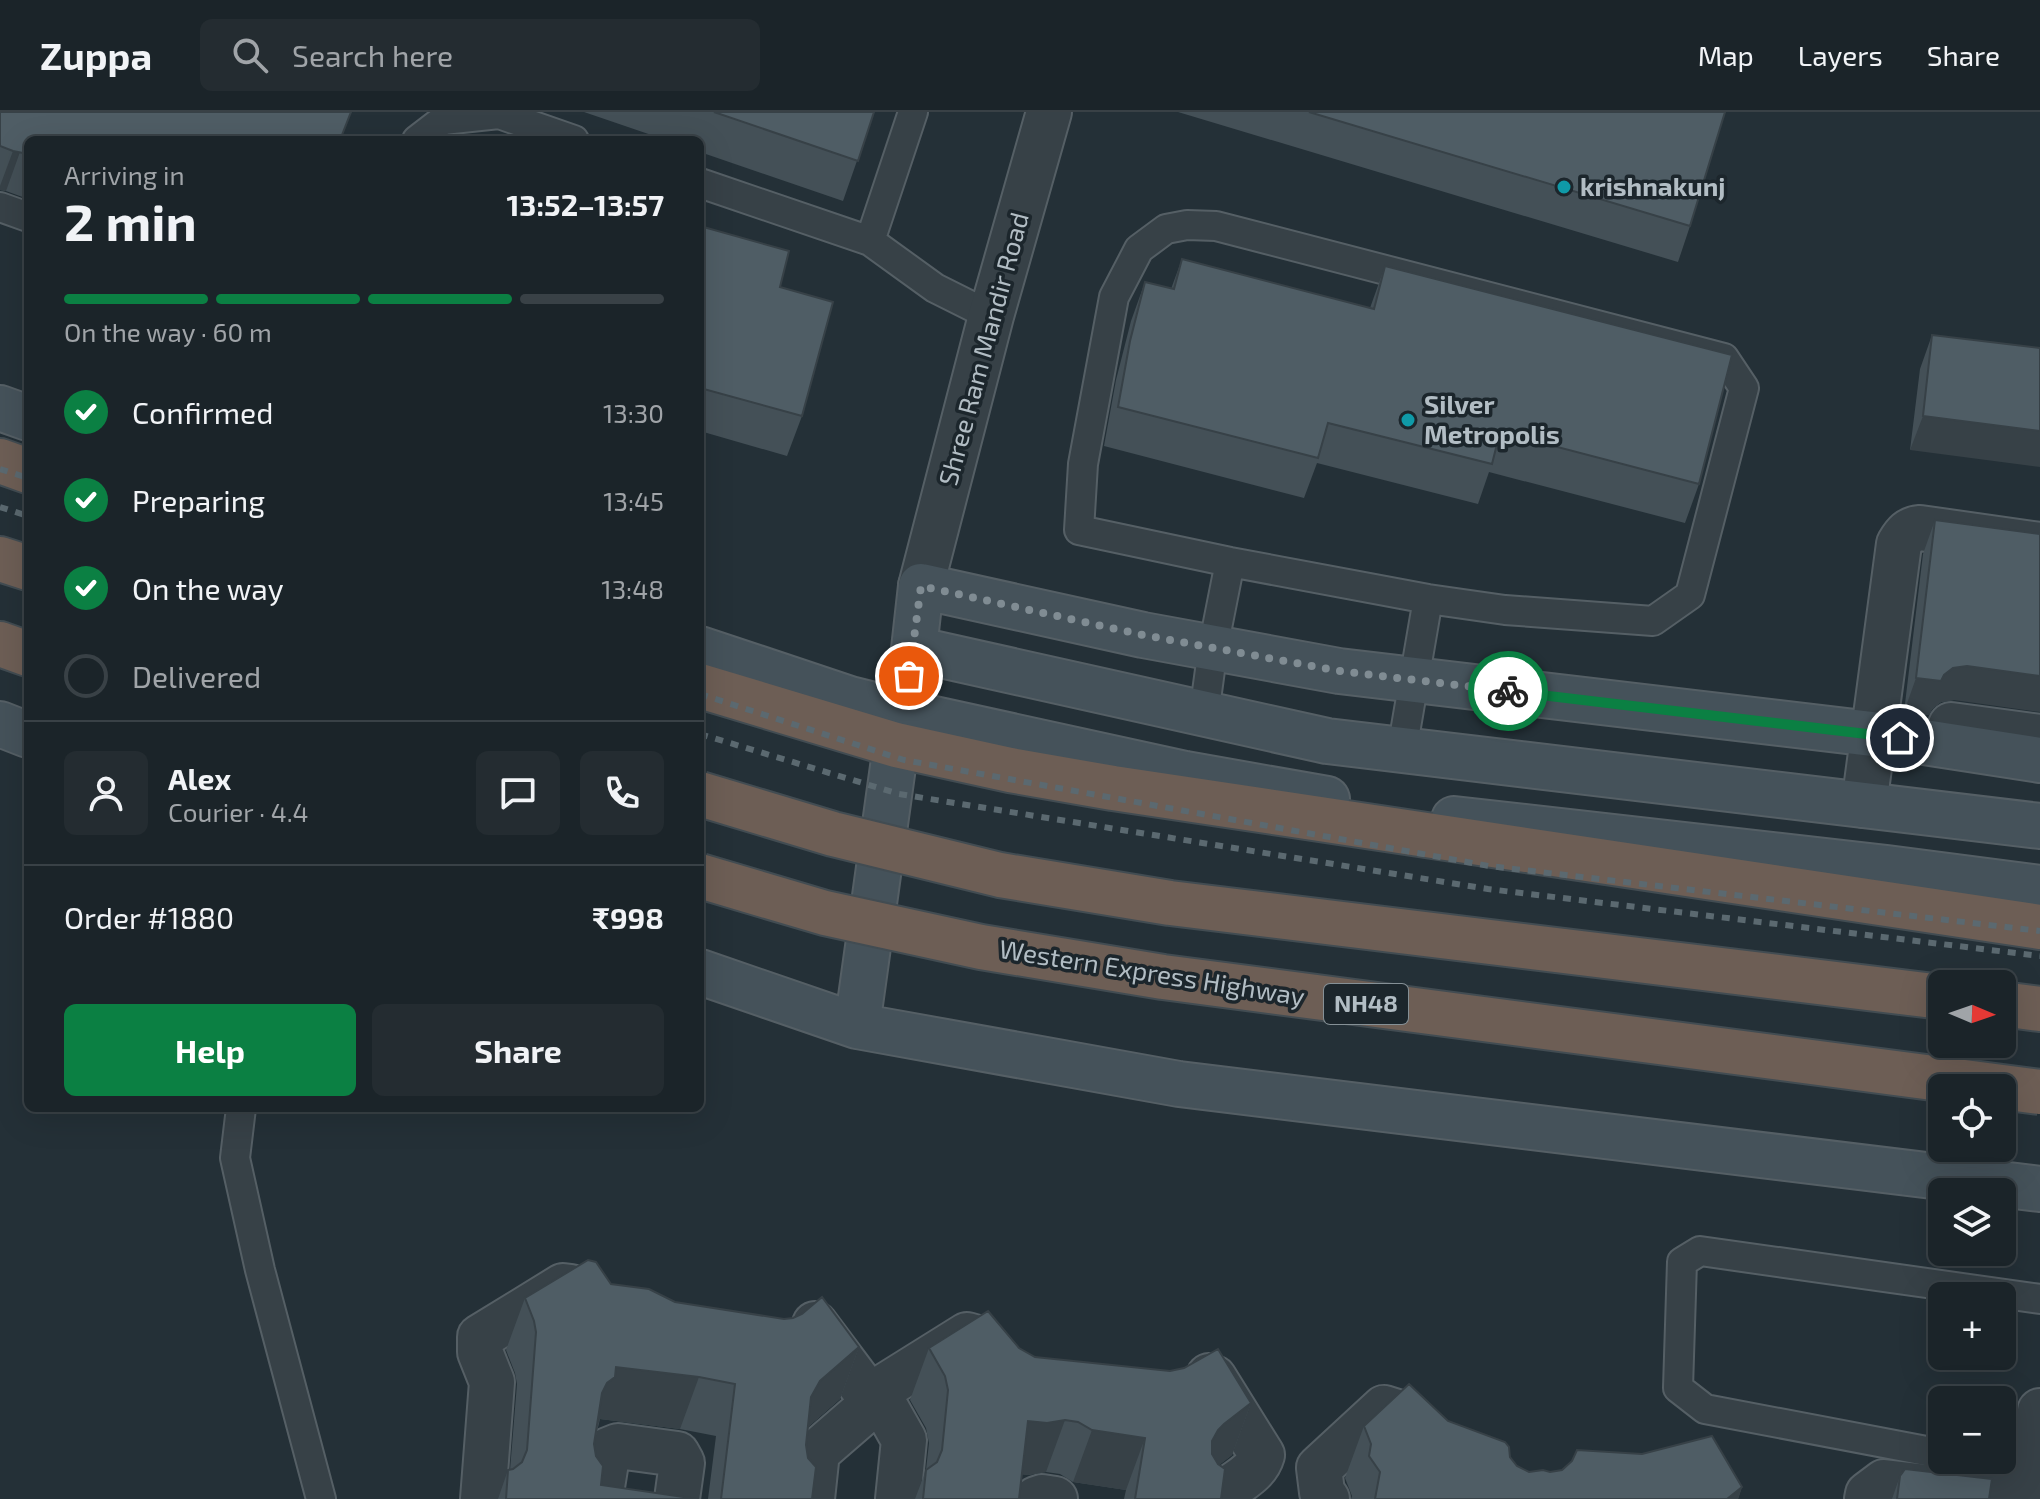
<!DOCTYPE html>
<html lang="en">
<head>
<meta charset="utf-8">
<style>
  body { margin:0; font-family:"Exo 2",sans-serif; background:#242c31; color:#f1f3f6; height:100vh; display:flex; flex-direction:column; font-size:30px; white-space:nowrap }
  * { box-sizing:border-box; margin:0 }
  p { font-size:26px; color:#a0a4a8 }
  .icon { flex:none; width:44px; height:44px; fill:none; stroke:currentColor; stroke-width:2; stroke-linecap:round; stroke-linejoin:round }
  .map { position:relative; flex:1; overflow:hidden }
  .drawer { position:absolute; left:24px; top:24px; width:680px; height:976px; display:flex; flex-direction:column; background:#1b2429; border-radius:12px; box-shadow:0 8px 32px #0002,0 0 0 2px #394146 }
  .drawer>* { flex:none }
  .needle { width:52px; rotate:92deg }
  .fabs { position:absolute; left:1928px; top:858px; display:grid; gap:16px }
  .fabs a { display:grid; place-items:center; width:88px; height:88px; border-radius:12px; background:#1b2429; box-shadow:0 8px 32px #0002,0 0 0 2px #394146; font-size:40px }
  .pin { position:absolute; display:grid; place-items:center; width:68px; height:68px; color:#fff; margin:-34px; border:4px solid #fff; border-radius:50%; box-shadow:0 2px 8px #0007 }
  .courier { position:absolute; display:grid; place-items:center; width:80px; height:80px; margin:-40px; border:6px solid #0b8043; border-radius:50%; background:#fff; color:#222; box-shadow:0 2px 10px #0007 }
  .summary em { font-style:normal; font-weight:700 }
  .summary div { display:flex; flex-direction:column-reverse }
  .summary { display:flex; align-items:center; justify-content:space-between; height:136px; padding:0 40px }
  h1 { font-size:52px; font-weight:700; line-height:60px }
  .bar { display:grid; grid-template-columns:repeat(4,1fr); gap:12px 8px; align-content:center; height:96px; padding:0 40px }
  .bar i { height:10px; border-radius:6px; background:#394146 }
  .bar .selected { background:#0b8043 }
  .bar p { grid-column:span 4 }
  .line { display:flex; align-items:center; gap:20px; padding:0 40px; border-top:2px solid #394146 }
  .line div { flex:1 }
  .round { display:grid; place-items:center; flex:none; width:84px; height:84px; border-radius:12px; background:#242c31 }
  ol { padding:0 40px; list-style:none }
  li { display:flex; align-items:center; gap:24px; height:88px }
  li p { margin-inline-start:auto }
  li .icon { padding:8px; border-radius:50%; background:#0b8043; color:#fff; stroke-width:4 }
  li:last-child { color:#a0a4a8 }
  li i { width:44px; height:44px; border:4px solid #394146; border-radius:50% }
  .button { display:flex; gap:16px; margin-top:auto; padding:16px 40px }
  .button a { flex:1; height:92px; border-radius:12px; background:#0b8043; color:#fff; font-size:32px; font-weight:700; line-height:92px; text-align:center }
  .button a+a { background:#242c31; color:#f1f3f6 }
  header { display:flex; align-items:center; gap:48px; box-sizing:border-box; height:112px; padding:0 40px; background:#1b2429; border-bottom:2px solid #394146 }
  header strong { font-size:38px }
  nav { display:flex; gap:44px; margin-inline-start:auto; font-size:28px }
  .search { width:560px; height:72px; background:#242c31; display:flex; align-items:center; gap:20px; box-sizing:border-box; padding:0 28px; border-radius:12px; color:#a0a4a8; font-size:30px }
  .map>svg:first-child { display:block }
</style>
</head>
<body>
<header>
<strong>Zuppa</strong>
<div class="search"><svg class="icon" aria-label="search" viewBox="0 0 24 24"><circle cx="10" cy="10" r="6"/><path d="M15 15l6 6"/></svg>Search here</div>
<nav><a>Map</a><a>Layers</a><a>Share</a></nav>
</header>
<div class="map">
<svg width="2040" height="1387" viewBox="0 0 2040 1387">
  <rect width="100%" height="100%" fill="#243037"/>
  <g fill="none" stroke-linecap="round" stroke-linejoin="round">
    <g stroke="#555f65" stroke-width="32">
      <path id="lane" d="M417,28L443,8L499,2L574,28
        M700,71L870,129L935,176L991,204
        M0,95L28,105
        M1187,113L1216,114L1724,246L1744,276L1690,483L1653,509L1505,498L1428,487L1230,450L1079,418L1083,352L1114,185L1139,137L1166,117Z
        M870,129L913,0
        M1204,602L1213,536L1230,450
        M1402,638L1428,487
        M241,996L235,1046L260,1158L321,1387
        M1942,1342L1705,1297L1678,1276L1682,1150L1700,1139L2040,1187
        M1971,1348L2032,1360"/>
    </g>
    <g stroke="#555f65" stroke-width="48">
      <path id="street" d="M921,474L991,204L1049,0
        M1951,613L2040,625
        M1864,693L1899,432C1905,422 1909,417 1920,416L2040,433
        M1209,1264L1214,1266L1262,1343C1256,1364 1231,1371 1217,1387
        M483,1387L492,1270L480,1240V1225L563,1174L571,1175
        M600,1387L608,1338L618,1334L677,1342L682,1351L677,1387
        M812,1387L817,1340L869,1295V1284L815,1212
        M898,1387L904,1328L882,1289L887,1273L967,1223L974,1225
        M1036,1387L1042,1385L1055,1387
        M1327,1387L1322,1380L1319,1356L1384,1296L1403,1302L1412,1312
        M1867,1387L1868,1382L1884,1370L2030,1387
        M2029,1387L2040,1299"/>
    </g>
    <g stroke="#555f65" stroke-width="48">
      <path id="secondary" d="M0,296L28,306
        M700,537L850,587L902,600L1185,662L1327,687
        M914,537L1327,629L2040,714
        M0,612L28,623
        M1454,707L1887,756L2040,776
        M700,860L857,914L1179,972L2040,1077
        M857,914L896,633L914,537L921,474L1143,523L1339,559L1872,622L2040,648"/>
    </g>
    <g stroke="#424c52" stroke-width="48">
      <path id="highway" d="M0,349L28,359
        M0,447L28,456
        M0,532L28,542
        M700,574L896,633L1010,658L1113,676L2040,815
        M2002,892L2040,897"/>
    </g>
    <use href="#lane" stroke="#374147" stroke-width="28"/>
    <use href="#street" stroke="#374147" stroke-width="44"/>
    <use href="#secondary" stroke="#45525a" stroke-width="44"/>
    <use href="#highway" stroke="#6d5e55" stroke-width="44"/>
    <path stroke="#5b6970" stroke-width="6" stroke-dasharray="8 8" stroke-linecap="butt" d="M0,357L28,366
      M0,395L28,404
      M700,582L904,648L1489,754L2040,819
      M700,622L899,682L1488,777L2040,844"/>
    <g stroke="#424c52" stroke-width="48" stroke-linecap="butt">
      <path id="highway-bridge" d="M700,682L833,722L1000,763L1170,791L1942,885
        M700,764L825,801L981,835L1163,865L2040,980"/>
    </g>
    <use href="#highway-bridge" stroke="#6d5e55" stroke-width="44"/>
  </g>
  <path fill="#445057" d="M0,0L28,28V87L6,79L0,78Z
    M584,0H874L843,89L700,40V28H666Z
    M1178,0H1725L1690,114L1678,150Z
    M700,114L780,175L802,304L787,344L700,319Z
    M1182,147L1370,196L1385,154L1699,372L1685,411L1489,360L1478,392L1317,351L1304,386L1104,334L1116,268L1131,209L1145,170L1171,177Z
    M1932,223L2040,236L1910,338L1920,257Z
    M1935,408L1954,588L1941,590L1932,597L1929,603L1904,600L1923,442Z
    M611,1172L675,1190L859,1235L840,1287L808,1315L806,1333L812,1387H708L716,1324L680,1317L600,1307L594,1332L601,1373L697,1387H498L508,1358H510L517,1272L515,1261L506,1238L525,1186Z
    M929,1236H1019L1035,1245L1251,1291L1232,1343L1219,1353L1221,1387H1124L1126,1378L1073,1370L1060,1362L1046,1360L1028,1363L1021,1362L1019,1387H915L926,1358L929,1331L926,1316L910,1288Z
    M1448,1309L1510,1345L1517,1354L1529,1360H1550L1742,1375L1738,1387H1351L1352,1384L1345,1366L1364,1314Z
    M1900,1364L1989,1387H1892Z"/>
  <path fill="#374147" d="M13,39L20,40L6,79L0,78V74Z
    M1923,304L2040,319V355L1910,338Z
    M1967,554L2040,564V600L1954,588L1941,590L1932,597L1929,603L1904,600L1916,566L1944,563L1953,556Z
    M859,1235L840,1287L801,1321L811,1285L820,1269Z
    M616,1255L699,1265L680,1317L600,1307L596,1317L602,1281Z
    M1251,1291L1232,1343L1205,1364L1212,1329L1218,1318L1224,1312Z
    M1065,1308L1046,1360L1028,1363L1009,1361L1028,1309Z
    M1092,1318L1145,1326L1126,1378L1073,1370Z
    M1742,1375L1738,1387H1727Z"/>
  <path fill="#4f5d65" stroke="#374147" stroke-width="2" d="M0,0H351L340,28H28V42L13,39L0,34Z
    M714,0H874L858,49Z
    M1309,0H1725L1690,114Z
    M700,114L789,139L780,175L833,190L802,304L700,276Z
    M1182,147L1374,197L1385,154L1732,243L1699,372L1500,320L1492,352L1328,311L1318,346L1118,295L1130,229L1145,170L1174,177Z
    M1932,223L2040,236V319L1923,304Z
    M1935,408L2040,422V564L1967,554L1953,556L1944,563L1941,569L1916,566Z
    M588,1148L596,1150L611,1172L649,1177L675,1190L784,1207L793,1206L802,1202L822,1185L859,1235L820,1269L811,1285L806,1333L808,1346L816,1355L812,1387H721L735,1272L699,1265L616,1255L615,1265L607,1271L602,1281L594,1332L596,1344L603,1354L601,1373L697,1387H506L508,1358L513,1357L522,1350L527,1338L536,1220L534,1209L525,1186Z
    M988,1199L1019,1236L1035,1245L1170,1259L1184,1256L1218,1237L1251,1291L1224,1312L1218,1318L1212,1329V1342L1218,1352L1225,1357L1221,1387H1135L1145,1326L1092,1318L1078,1310L1065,1308L1047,1311L1028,1309L1019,1387H923L926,1358L937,1350L942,1338L948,1278L945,1264L929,1236Z
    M1409,1272L1448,1309L1505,1330L1509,1335L1510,1345L1517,1354L1529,1360L1543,1358L1550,1360L1562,1358L1572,1349L1577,1338L1642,1342L1712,1324L1742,1375L1727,1387H1375L1380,1360L1369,1344L1371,1332L1364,1314Z
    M1905,1357L1992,1367L1989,1387H1897L1900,1364Z"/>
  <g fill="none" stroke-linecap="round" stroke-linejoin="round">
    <path stroke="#808c93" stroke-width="8" stroke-dasharray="0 14.4" d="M909,564L921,474L1143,523L1339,559L1508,579"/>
    <path stroke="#0b8043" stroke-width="10" d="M1508,579L1900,626"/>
  </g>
  <g fill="#0f9aa8" stroke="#1c262c" stroke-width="3">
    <circle cx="1564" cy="75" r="8"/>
    <circle cx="1408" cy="308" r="8"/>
  </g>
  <g text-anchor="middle" stroke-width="7" stroke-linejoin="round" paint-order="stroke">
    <rect fill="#1c262c" stroke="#859096" stroke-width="2" x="1324" y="872" width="84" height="40" rx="6"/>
    <g font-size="24" font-weight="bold" fill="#b2bdc4">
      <text x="1366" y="900">NH48</text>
    </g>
    <g font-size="26" font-weight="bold" fill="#b2bdc4" stroke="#1c262c" text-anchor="start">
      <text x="1580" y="84">krishnakunj</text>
      <text x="1424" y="302">Silver<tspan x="1424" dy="30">Metropolis</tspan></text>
    </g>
    <g font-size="26" fill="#b2bdc4" stroke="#1c262c">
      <text transform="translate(984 237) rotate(-75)" y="9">Shree Ram Mandir Road</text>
      <text transform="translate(1152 861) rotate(9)" y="9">Western Express Highway</text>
    </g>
  </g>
</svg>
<div class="fabs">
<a><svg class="needle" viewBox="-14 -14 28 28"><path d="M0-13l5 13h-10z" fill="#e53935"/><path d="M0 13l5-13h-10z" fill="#a0a4a8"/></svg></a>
<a><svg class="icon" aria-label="locate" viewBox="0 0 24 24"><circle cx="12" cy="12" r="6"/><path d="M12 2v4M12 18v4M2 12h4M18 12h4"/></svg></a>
<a><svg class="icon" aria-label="layers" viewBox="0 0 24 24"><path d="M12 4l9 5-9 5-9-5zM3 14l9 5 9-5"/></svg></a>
<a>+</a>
<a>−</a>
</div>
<div class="pin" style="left:909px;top:564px;background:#ea580c"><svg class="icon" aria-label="bag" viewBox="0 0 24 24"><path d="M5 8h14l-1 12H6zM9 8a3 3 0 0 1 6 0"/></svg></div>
<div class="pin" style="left:1900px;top:626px;background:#1f2937"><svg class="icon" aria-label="home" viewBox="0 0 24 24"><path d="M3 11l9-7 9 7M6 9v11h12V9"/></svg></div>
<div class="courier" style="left:1508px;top:579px"><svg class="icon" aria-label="bike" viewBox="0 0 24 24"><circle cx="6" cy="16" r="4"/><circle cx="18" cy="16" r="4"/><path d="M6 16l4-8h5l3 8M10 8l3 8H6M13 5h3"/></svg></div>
<section class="drawer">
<div class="summary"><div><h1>2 min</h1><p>Arriving in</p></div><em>13:52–13:57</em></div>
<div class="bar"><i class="selected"></i><i class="selected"></i><i class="selected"></i><i></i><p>On the way · 60 m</p></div>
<ol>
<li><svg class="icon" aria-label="check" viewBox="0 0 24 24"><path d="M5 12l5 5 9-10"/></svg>Confirmed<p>13:30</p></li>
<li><svg class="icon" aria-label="check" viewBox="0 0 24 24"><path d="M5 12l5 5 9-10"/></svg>Preparing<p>13:45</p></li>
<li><svg class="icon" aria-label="check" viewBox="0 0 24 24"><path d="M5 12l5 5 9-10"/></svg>On the way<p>13:48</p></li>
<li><i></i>Delivered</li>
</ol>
<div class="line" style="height:144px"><a class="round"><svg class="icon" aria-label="person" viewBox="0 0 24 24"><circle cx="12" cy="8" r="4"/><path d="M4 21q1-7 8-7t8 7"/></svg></a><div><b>Alex</b><p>Courier · 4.4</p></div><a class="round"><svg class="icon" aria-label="chat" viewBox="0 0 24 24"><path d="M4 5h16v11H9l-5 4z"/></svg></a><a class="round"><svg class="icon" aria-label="phone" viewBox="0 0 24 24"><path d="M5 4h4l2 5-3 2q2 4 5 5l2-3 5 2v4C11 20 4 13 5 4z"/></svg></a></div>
<div class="line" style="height:104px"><div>Order #1880</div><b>₹998</b></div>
<div class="button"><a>Help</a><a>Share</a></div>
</section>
</div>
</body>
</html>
